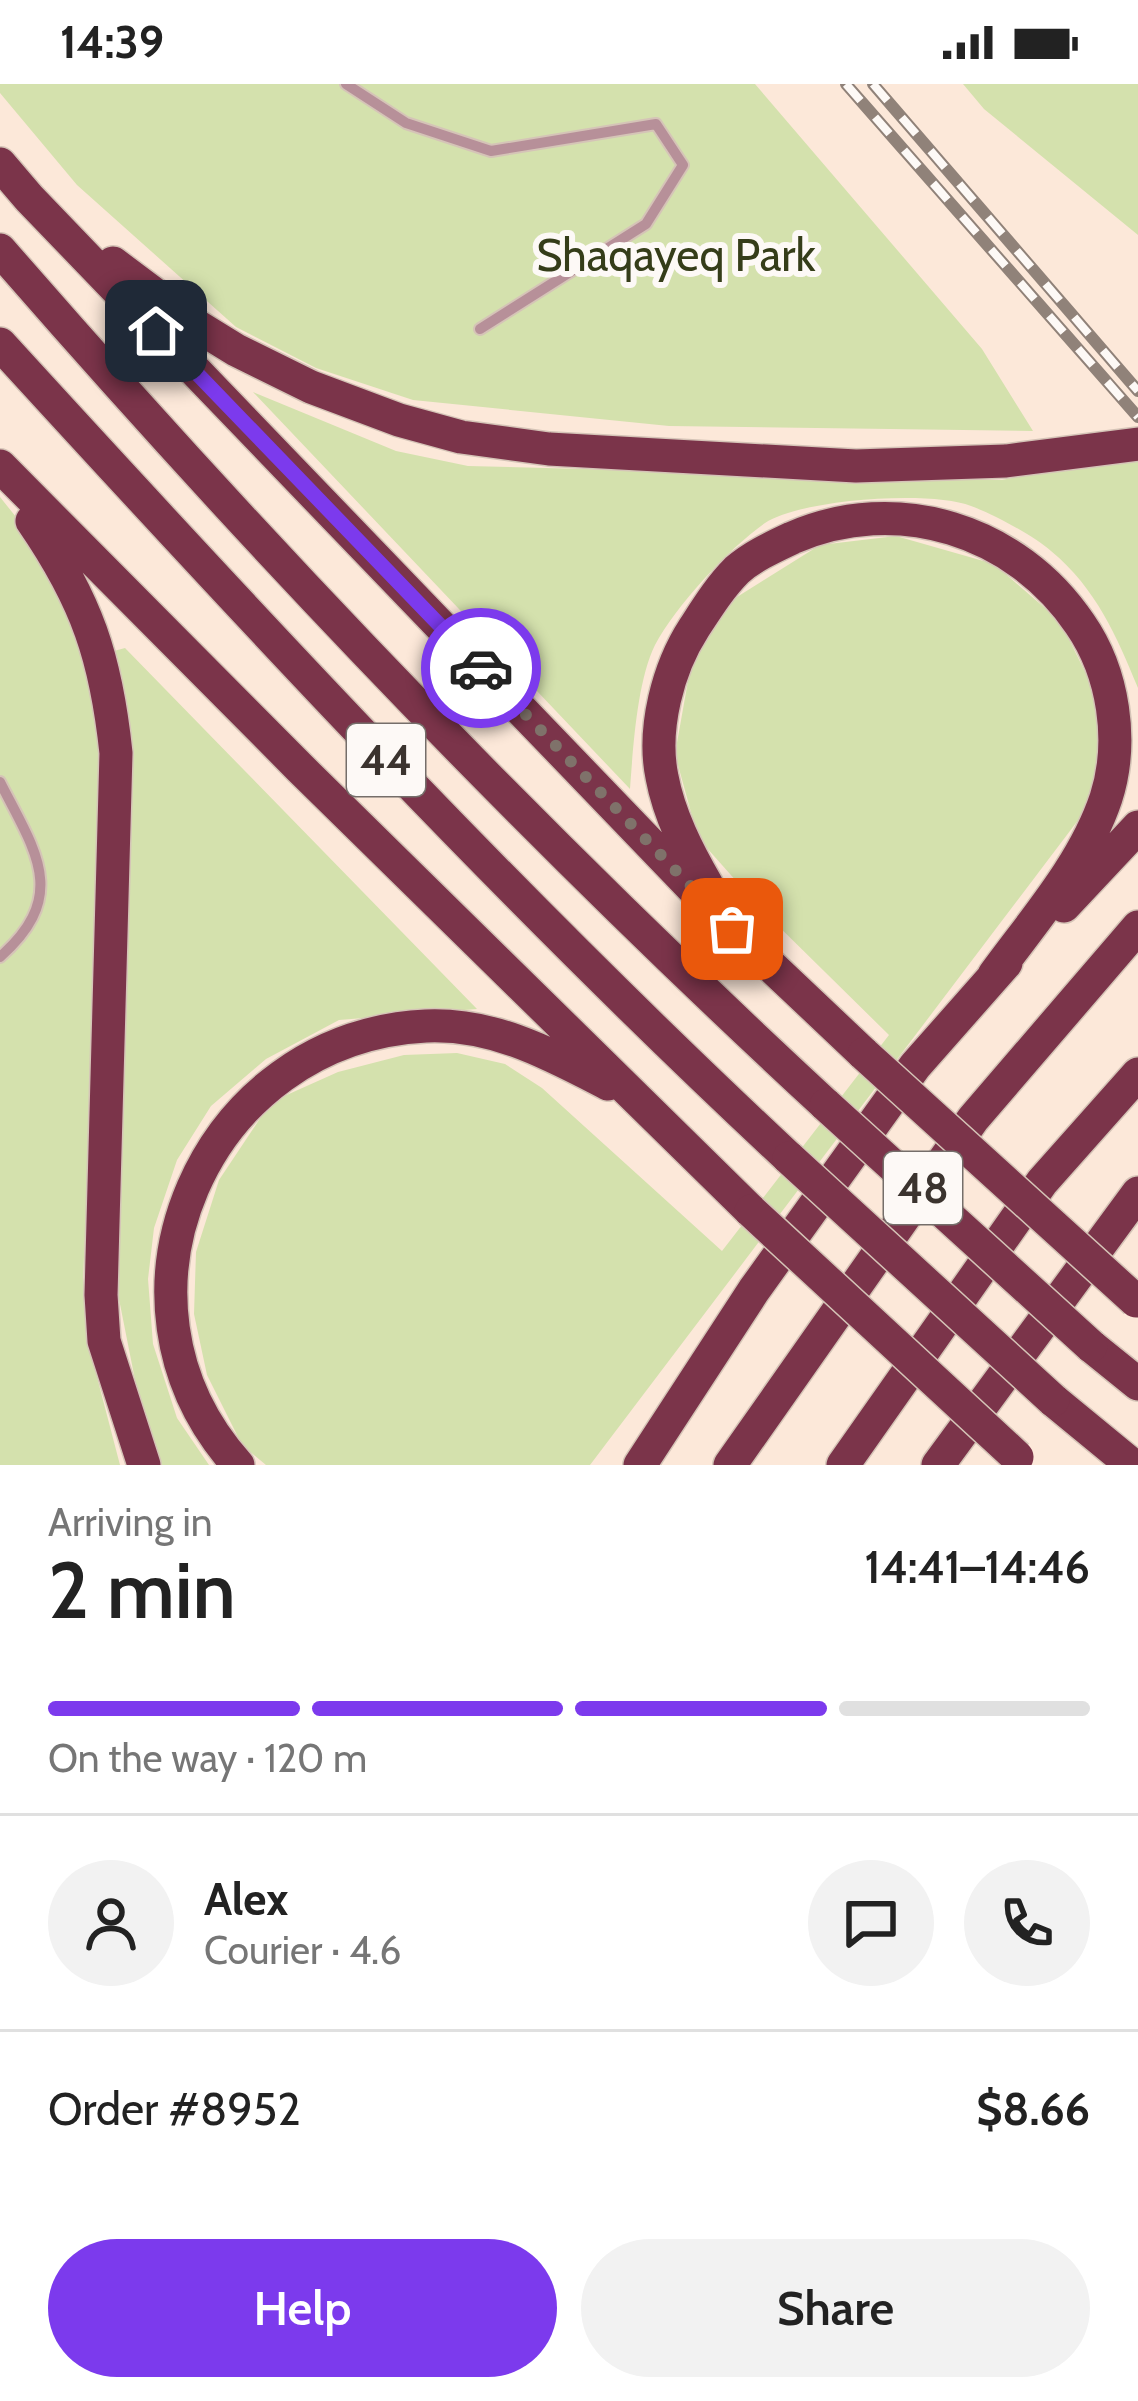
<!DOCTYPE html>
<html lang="en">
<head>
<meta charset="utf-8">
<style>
  body { margin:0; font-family:Cabin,sans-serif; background:#f2f2f2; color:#222; height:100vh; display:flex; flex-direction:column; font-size:45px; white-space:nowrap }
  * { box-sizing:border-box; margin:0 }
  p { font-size:39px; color:#767676 }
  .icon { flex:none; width:66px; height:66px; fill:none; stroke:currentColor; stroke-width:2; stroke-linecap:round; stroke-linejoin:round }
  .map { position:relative; height:1381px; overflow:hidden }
  .drawer { display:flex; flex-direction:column; background:#fff; flex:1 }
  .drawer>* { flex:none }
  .pin { position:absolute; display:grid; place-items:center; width:102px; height:102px; color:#fff; margin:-51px; border-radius:24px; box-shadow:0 6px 18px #0006 }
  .courier { position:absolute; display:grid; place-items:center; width:120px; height:120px; margin:-60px; border:9px solid #7c3aed; border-radius:50%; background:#fff; color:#222; box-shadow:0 3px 15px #0007 }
  .head em { font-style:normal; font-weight:600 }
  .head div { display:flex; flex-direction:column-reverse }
  .head { display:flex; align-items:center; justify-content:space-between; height:204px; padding:0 48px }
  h1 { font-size:78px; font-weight:600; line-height:90px }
  .bar { display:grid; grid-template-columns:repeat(4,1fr); gap:18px 12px; align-content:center; height:144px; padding:0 48px }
  .bar i { height:15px; border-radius:9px; background:#e0e0e0 }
  .bar .current { background:#7c3aed }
  .bar p { grid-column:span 4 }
  .line { display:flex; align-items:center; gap:30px; padding:0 48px; border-top:3px solid #e0e0e0 }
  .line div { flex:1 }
  .round { display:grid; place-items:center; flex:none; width:126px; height:126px; border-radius:63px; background:#f2f2f2 }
  .cta { display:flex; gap:24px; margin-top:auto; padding:24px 48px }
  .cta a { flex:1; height:138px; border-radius:72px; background:#7c3aed; color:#fff; font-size:48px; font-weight:600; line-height:138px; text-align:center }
  .cta a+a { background:#f2f2f2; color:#222 }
  .status { display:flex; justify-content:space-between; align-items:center; height:84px; padding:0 60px; background:#fff; direction:ltr }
  .status svg { height:33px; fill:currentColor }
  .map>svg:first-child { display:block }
</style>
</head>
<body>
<div class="status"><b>14:39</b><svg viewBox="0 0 49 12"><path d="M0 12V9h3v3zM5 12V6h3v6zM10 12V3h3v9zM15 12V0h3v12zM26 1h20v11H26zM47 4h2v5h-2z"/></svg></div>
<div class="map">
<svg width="1138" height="1381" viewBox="0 0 1138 1381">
  <rect width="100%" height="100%" fill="#fce8d9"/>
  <path fill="#d4e1ad" d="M0,0H755L982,265L1033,347L669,342L413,316L316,284L236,243L77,101L0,9Z
    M963,0H1138V151L984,25Z
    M253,308L396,367L468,382L1002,396L1138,369V604C1117,553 1096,504 1051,467C1034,452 993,430 971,422C931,406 801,415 765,439C729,464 675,523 655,561C637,597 633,665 630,705Z
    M0,413L24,443L82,562L101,644L97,903L83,1194L92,1274L120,1381H0Z
    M896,452L994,480L1060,537L1093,604L1103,674L1082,731L590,1381H266L242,1361L207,1291L194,1230L196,1168L219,1096L271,1018L338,988L404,971L457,969L505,980L542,1004L722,1167L889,951L762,826L698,754L675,670L691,580L729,518L820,461Z
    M125,564L477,925L339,936L266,975L211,1022L177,1076L154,1144L148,1195L153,1260L177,1334L209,1381H161L138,1311L119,1215L118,986L133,667L114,567Z"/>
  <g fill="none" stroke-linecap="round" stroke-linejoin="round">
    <g stroke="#d5c4b7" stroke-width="14">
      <path id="service" d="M346,0L406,39L491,67L656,40L683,81L646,140L480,245
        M0,698C35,767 70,811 0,873"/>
    </g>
    <g stroke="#d5c4b7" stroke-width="36">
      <path id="trunk" d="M0,80L29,114L732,845L864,970
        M0,166C260,465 535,752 826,1021
        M113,179L197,242L236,266L311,303L399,336L461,353L549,365L856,382L1006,377L1138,360
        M0,260C256,540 511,815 789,1074
        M0,382L300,684L751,1127
        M32,437C87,517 106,574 116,669L101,1211L104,1257L144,1381
        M707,801C688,768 669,731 662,693C652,645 668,584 694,544C707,524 720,503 737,486C753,472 773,463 792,454C897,408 1017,446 1080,540C1114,589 1124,658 1106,714C1084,780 1034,836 994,891
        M1064,822L1138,743
        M1091,1262L1138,1300
        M1053,1316L1132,1381
        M238,1381C89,1216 204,953 426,942C494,939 550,970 608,1000
        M640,1381L754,1206L915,982L1006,879
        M730,1381L973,1035L1138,843
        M843,1381L1042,1098L1138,990
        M938,1381L1138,1109"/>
    </g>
    <use href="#service" stroke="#b79099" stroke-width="10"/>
    <use href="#trunk" stroke="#7b344a" stroke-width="33"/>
    <g stroke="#908279" stroke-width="12">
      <path id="rail" d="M846,0L1138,333
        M873,0L1138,307"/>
    </g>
    <use href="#rail" stroke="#fdf9f6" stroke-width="8" stroke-dasharray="22" stroke-linecap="butt"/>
    <g stroke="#d5c4b7" stroke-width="36" stroke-linecap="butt">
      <path id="trunk-bridge" d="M864,970L1136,1217
        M826,1021L1091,1262
        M789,1074L1053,1316
        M751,1127L1017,1373"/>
    </g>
    <use href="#trunk-bridge" stroke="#7b344a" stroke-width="33"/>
  </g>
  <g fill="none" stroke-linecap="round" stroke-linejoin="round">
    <path stroke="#7f726a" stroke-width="12" stroke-dasharray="0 21.6" d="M481,584L732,845"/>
    <path stroke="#7c3aed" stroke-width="15" d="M156,247L481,584"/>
  </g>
  <g text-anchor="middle" stroke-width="12" stroke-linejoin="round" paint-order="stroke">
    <g fill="#fdf9f6" stroke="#756e6a" stroke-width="3">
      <rect x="347" y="640" width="78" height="72" rx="9"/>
      <rect x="884" y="1068" width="78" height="72" rx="9"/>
    </g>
    <g font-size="42" font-weight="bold" fill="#3b332e">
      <text x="386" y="691">44</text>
      <text x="923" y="1119">48</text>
    </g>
    <g font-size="45" fill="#353d19" stroke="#fdf9f6">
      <text x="676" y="187">Shaqayeq Park</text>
    </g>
  </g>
</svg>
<div class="pin" style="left:732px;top:845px;background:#ea580c"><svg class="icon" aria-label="bag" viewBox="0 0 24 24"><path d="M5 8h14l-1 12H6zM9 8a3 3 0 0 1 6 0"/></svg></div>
<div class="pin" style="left:156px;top:247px;background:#1f2937"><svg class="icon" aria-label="home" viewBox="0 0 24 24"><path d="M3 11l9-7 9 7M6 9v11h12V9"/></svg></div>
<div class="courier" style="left:481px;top:584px"><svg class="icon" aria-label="car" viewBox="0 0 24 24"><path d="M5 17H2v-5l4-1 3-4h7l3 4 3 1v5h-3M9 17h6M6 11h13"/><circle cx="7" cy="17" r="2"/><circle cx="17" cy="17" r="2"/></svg></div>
</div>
<section class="drawer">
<div class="head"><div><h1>2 min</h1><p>Arriving in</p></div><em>14:41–14:46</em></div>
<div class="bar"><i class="current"></i><i class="current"></i><i class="current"></i><i></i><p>On the way · 120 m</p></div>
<div class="line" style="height:216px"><a class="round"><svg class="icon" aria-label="person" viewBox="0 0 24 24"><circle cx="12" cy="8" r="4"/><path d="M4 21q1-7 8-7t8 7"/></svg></a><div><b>Alex</b><p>Courier · 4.6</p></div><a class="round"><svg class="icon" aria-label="chat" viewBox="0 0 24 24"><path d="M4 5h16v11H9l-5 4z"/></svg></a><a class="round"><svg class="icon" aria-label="phone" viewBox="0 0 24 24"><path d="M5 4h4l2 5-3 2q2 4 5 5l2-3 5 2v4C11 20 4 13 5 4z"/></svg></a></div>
<div class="line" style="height:156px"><div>Order #8952</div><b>$8.66</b></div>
<div class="cta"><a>Help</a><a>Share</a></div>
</section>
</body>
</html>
